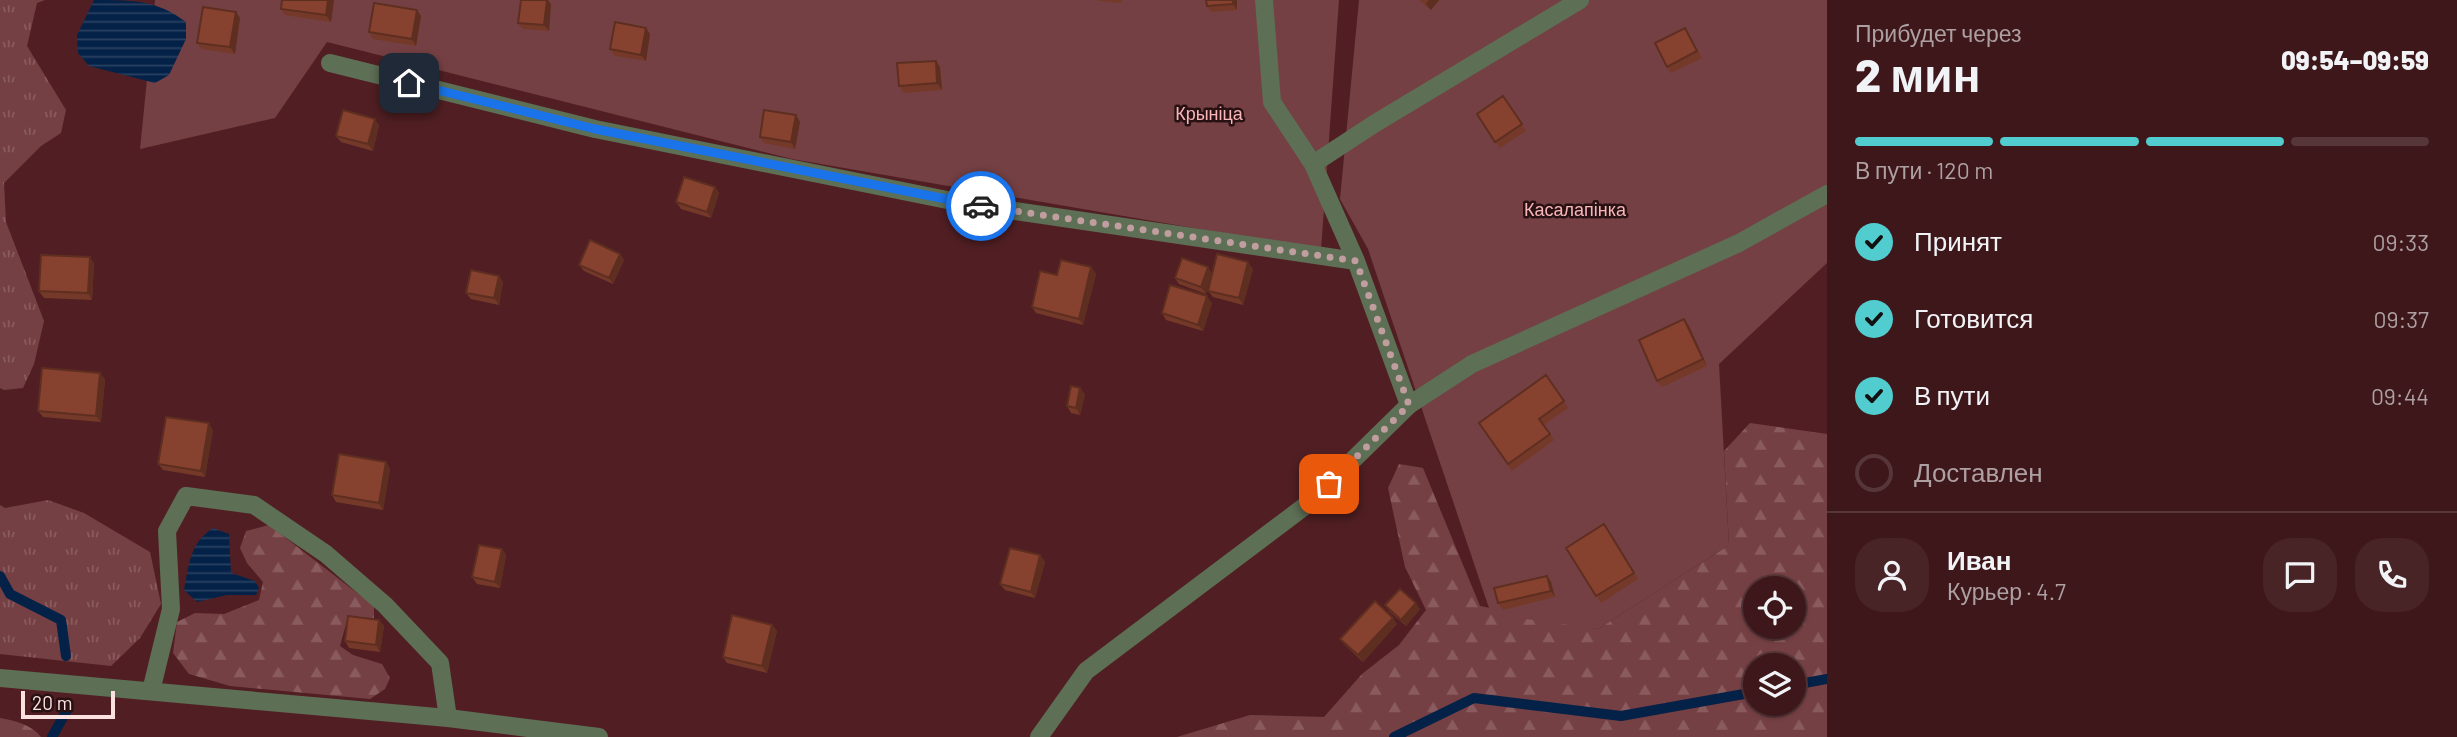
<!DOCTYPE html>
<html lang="ru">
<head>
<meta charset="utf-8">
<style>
  body { margin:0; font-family:Barlow,sans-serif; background:#482427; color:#f1f3f6; height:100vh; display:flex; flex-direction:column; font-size:26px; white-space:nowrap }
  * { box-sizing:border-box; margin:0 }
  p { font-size:23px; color:#ad9fa2 }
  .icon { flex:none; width:38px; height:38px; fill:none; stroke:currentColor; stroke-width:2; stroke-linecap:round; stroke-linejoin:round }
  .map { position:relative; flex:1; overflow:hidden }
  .details { display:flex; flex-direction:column; background:#3d171a; width:630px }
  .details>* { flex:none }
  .buttons { position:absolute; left:1743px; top:576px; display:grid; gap:14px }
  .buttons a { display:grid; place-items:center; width:63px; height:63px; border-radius:50%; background:#3d171a; box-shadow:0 2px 5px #0004,0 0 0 2px #563639; font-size:35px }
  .scale { position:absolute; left:21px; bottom:18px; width:94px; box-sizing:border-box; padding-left:7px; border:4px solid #fce1e1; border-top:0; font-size:19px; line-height:24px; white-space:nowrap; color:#fce1e1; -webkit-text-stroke:5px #281113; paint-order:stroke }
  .pin { position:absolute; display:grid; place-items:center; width:60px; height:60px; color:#fff; margin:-30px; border-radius:14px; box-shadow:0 4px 10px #0006 }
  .courier { position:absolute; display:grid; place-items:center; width:70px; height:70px; margin:-35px; border:5px solid #1a73e8; border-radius:50%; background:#fff; color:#222; box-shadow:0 2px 9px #0007 }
  .headline em { font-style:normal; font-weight:800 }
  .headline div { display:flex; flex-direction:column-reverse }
  .headline { display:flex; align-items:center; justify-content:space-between; height:119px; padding:0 28px }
  h1 { font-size:46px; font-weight:800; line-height:52px }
  .bar { display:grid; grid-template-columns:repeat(4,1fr); gap:10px 7px; align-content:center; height:84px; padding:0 28px }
  .bar i { height:9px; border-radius:5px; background:#563639 }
  .bar .current { background:#52cdcf }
  .bar p { grid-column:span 4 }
  .line { display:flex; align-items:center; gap:18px; padding:0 28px; border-top:2px solid #563639 }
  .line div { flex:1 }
  .round { display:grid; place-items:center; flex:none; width:74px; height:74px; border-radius:28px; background:#482427 }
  ol { padding:0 28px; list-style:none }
  li { display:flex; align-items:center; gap:21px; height:77px }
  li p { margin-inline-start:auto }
  li .icon { padding:7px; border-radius:50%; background:#52cdcf; color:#111; stroke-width:4 }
  li:last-child { color:#ad9fa2 }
  li i { width:38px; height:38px; border:4px solid #563639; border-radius:50% }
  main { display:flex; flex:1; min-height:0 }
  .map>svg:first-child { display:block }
</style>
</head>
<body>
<main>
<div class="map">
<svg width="1827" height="737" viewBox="0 0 1827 737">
  <defs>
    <pattern id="grass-tufts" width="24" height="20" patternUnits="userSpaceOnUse" patternTransform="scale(1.75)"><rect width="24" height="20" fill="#754043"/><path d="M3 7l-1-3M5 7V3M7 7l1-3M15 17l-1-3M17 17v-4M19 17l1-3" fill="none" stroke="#8a5b5e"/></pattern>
    <pattern id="forest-firs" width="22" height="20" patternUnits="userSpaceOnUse" patternTransform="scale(1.75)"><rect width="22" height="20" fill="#754043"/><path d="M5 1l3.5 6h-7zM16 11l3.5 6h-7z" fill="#8a5b5e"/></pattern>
    <pattern id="water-rules" width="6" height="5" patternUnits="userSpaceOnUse" patternTransform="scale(1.75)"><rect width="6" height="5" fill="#042147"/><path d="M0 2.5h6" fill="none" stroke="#2a4161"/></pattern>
  </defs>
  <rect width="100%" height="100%" fill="#511f23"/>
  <path fill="url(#grass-tufts)" d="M0,0H45L37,3L27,46L66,110L61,133L41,146L4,183L6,222L44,321L34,364L23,388L4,390L0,388Z
    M48,500L84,513L150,552L161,604L140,638L111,666L0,654V505L5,508Z"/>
  <path fill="url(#forest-firs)" fill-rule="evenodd" d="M1750,423L1827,434V737H1177L1250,715L1324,717L1362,674L1399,645L1426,610L1405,567L1388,488L1399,464L1423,468L1480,606L1598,629L1729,545L1724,451ZM1755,588H1794V626H1755ZM1755,665H1794V704H1755Z
    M269,525L374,606V618L348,617L340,646L353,655L382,664L390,678L385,689L370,699L230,686L189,674L173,653L177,622L195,613L224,614L259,600L263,582L247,563L240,548L246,531Z
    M0,718C14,720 32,725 41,737H0Z"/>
  <path fill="#754043" d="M155,0H1339L1321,250L792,159L327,42L275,118L140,149Z
    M1359,0H1827V263L1719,364L1729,545L1598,629L1491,614L1368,249L1340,199Z"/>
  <path fill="url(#water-rules)" d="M94,0C133,0 157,0 186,22V39L169,75L155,83L89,66L78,53L77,35Z
    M213,528L229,534L231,573L255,581L259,588L256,595H227L197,602L184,590C189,564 190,543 213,528Z"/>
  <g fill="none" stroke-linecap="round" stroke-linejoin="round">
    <path stroke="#042147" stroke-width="10" d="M0,576L10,594L61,620L66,656
      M1794,685L1827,679
      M52,737L67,710
      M1394,737L1474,698L1621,716L1755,692"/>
    <path stroke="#5d6f55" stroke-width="18" d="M1313,164L1374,124L1580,0
      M1409,405L1472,364L1739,243L1827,194
      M151,691L171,609L167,531L186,496L254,505L326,554L385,605L440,663L448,718"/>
    <path stroke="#5d6f55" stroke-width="18" d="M330,63L595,129L967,204L1356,261
      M1039,737L1086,671L1309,503L1409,405L1356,261L1313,164L1272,102L1264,0"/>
    <path stroke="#5d6f55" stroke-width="18" d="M0,678L448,718L599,737"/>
  </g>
  <path fill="#743928" d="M334,0L331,22L285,15L281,9Z
    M1098,0H1122L1121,3L1099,1Z
    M1206,0H1237V10L1211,12L1207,6Z
    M1419,0H1439L1431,10Z
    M551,4L549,31L523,29L518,23Z
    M417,10L421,16L416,46L373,39L369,32Z
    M240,18L235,54L202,49L197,43Z
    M650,34L646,61L615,56L610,49Z
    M1689,34L1702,58L1671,73L1667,67Z
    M936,61L940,67L942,90L904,93L899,86Z
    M1503,96L1526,131L1500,148L1477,114Z
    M796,115L800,122L795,149L764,143L760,137Z
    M379,125L373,151L341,142L336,136Z
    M715,187L719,193L711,218L681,209L676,202Z
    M620,254L624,260L613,284L584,271L579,265Z
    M90,257L94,264L92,300L44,298L39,291Z
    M1091,267L1096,274L1083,325L1036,313L1032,307L1057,275Z
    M1208,267L1212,274L1206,294L1179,284L1175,278Z
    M1253,269L1243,305L1213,297L1208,291Z
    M499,276L503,282L499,305L471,299L466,293Z
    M1212,303L1203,331L1166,320L1162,313Z
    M1689,326L1707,366L1662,387L1657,381Z
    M1546,375L1568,408L1544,425L1554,440L1512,471L1479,423Z
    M105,379L101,422L43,417L38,411Z
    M1085,394L1080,415L1071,413L1067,406Z
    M213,430L205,477L163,470L158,464Z
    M386,462L390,469L383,510L336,502L332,495Z
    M1604,524L1638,579L1601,603L1566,548Z
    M502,549L506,555L500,588L477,584L472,577Z
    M1040,555L1045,562L1035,598L1005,590L1000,584Z
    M1547,576L1551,582L1555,597L1503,610L1498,603Z
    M1385,605L1420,609L1406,626L1390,612Z
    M379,620L384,626L380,652L349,648L345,641Z
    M1397,624L1363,662L1345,645L1340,639Z
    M772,625L777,631L767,673L727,663L723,657Z"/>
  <path fill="#5e2e21" d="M328,0H334L331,22L326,15Z
    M547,0H548L551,4L549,31L544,25Z
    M1233,0H1237V10L1233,4Z
    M1429,0H1439L1431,10L1426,4Z
    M417,10L421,16L416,46L412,39Z
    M236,12L240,18L235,54L230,47Z
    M646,28L650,34L646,61L641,55Z
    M936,61L940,67L942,90L937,83Z
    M796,115L800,122L795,149L791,142Z
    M375,119L379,125L373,151L368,144Z
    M715,187L719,193L711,218L707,212Z
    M620,254L624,260L613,284L609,278Z
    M90,257L94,264L92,300L88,293Z
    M1248,262L1253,269L1243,305L1239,298Z
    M1091,267L1096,274L1083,325L1079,319Z
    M1208,267L1212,274L1206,294L1201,287Z
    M499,276L503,282L499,305L494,298Z
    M1207,296L1212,303L1203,331L1198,325Z
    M1684,319L1689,326L1707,366L1703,359Z
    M100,373L105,379L101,422L96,416Z
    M1080,388L1085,394L1080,415L1076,408Z
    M209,423L213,430L205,477L201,471Z
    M386,462L390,469L383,510L379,503Z
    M502,549L506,555L500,588L495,582Z
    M1040,555L1045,562L1035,598L1031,592Z
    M1547,576L1551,582L1555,597L1551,591Z
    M1416,603L1420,609L1406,626L1401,620Z
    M1393,618L1397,624L1363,662L1358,655Z
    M379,620L384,626L380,652L376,645Z
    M772,625L777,631L767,673L762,666Z"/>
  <path fill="#87422f" stroke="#5e2e21" stroke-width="2" d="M282,0H328L326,15L281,9Z
    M521,0H547L544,25L518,23Z
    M1206,0H1233V4L1207,6Z
    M374,3L417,10L412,39L369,32Z
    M203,7L236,12L230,47L197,43Z
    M615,22L646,28L641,55L610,49Z
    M1685,28L1697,51L1667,67L1655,43Z
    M936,61L937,83L899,86L897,63Z
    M1503,96L1522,124L1495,142L1477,114Z
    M343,110L375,119L368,144L336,136Z
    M764,110L796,115L791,142L760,137Z
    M684,177L715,187L707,212L676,202Z
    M590,240L620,254L609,278L579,265Z
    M1217,254L1248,262L1239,298L1208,291Z
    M41,255L90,257L88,293L39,291Z
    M1182,258L1208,267L1201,287L1175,278Z
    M1061,260L1091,267L1079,319L1032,307L1040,271L1057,275Z
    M471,270L499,276L494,298L466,293Z
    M1170,285L1207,296L1198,325L1162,313Z
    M1684,319L1703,359L1657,381L1639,340Z
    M42,368L100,373L96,416L38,411Z
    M1546,375L1564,401L1539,419L1550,434L1508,464L1479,423Z
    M1071,386L1080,388L1076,408L1067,406Z
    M166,417L209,423L201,471L158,464Z
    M339,454L386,462L379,503L332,495Z
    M1604,524L1634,573L1596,596L1566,548Z
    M479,545L502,549L495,582L472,577Z
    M1010,548L1040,555L1031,592L1000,584Z
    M1547,576L1551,591L1498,603L1494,588Z
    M1400,589L1416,603L1401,620L1385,605Z
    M1375,601L1393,618L1358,655L1340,639Z
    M732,615L772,625L762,666L723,657Z
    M348,616L379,620L376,645L345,641Z"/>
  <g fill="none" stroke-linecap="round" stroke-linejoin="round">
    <path stroke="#c09d9e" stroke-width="7" stroke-dasharray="0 12.6" d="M981,206L1356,261L1409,405L1329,484"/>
    <path stroke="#1a73e8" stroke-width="9" d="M409,83L595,129L981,206"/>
  </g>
  <g text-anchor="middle" stroke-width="5" stroke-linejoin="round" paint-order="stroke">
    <g font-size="18" fill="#f9b6b9" stroke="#281113">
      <text x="1209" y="120">Крыніца</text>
      <text x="1575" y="216">Касалапінка</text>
    </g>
  </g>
</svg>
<div class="buttons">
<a><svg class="icon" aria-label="locate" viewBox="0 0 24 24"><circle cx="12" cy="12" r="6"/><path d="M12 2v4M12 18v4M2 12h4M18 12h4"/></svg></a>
<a><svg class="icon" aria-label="layers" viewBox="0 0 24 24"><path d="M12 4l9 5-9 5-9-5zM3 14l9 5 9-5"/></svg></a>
</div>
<div class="scale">20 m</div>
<div class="pin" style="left:1329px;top:484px;background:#ea580c"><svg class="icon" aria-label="bag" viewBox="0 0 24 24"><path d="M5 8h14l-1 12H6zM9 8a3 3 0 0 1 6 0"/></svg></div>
<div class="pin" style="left:409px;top:83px;background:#1f2937"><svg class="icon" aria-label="home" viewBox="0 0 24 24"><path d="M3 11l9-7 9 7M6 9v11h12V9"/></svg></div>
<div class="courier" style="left:981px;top:206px"><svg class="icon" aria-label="car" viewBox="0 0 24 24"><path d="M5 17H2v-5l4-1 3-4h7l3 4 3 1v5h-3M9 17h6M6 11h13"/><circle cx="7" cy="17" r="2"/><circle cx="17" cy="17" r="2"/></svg></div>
</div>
<section class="details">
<div class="headline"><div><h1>2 мин</h1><p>Прибудет через</p></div><em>09:54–09:59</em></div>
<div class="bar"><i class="current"></i><i class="current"></i><i class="current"></i><i></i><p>В пути · 120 m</p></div>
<ol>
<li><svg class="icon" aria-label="check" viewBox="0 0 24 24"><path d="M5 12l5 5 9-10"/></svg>Принят<p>09:33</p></li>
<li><svg class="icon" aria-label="check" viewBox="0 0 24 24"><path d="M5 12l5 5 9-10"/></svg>Готовится<p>09:37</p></li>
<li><svg class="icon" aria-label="check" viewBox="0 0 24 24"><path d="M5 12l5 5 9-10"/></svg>В пути<p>09:44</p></li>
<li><i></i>Доставлен</li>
</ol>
<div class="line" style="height:126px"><a class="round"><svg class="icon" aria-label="person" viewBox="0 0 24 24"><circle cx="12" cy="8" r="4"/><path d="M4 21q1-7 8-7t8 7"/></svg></a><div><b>Иван</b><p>Курьер · 4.7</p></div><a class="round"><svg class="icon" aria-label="chat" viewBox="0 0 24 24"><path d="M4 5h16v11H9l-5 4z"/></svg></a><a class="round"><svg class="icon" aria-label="phone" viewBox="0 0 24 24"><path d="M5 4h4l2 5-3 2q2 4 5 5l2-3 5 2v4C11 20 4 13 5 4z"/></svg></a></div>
</section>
</main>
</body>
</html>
